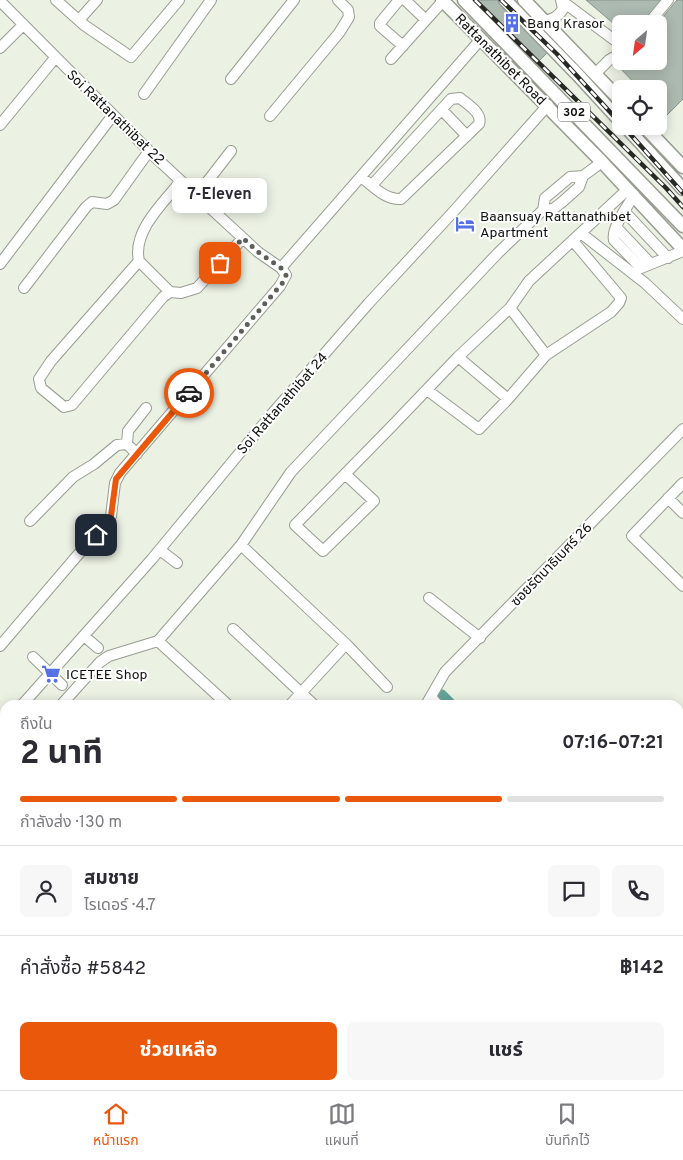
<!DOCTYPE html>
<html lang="th">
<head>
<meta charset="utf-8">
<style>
  body { margin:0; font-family:Overpass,"Noto Sans Thai",sans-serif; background:#f7f7f7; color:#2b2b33; height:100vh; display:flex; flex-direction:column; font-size:19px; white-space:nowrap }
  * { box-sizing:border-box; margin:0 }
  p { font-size:16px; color:#7c7c81 }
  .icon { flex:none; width:28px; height:28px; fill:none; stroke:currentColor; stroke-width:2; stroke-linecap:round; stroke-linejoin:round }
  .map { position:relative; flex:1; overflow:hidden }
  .panel { position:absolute; left:0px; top:700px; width:684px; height:390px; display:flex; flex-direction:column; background:#fff; border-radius:15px 15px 0 0; box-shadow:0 2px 12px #0003 }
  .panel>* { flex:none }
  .needle { width:32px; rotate:209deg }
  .buttons { position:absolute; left:612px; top:15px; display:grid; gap:10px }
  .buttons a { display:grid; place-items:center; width:55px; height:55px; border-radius:8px; background:#fff; box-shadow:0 2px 12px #0003; font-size:25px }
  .pin { position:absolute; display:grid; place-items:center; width:42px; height:42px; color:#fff; margin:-21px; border-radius:10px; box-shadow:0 2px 8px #0006 }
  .courier { position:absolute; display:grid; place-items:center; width:50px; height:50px; margin:-25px; border:4px solid #ea580c; border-radius:50%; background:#fff; color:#222; box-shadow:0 1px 6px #0007 }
  .bubble { position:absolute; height:35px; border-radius:8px; background:#fff; box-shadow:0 2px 12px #0003; font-size:16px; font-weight:700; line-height:35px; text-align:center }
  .head em { font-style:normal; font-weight:700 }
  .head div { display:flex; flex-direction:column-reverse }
  .head { display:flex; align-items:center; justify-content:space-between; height:85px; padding:0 20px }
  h1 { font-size:32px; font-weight:700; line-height:38px }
  .bar { display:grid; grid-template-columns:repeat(4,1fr); gap:8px 5px; align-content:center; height:60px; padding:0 20px }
  .bar i { height:6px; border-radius:4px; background:#e1e1e2 }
  .bar .selected { background:#ea580c }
  .bar p { grid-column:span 4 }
  .line { display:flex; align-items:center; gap:12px; padding:0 20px; border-top:1px solid #e1e1e2 }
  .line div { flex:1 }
  .round { display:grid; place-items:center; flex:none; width:52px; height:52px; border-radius:8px; background:#f7f7f7 }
  .primary-button { display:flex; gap:10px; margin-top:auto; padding:10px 20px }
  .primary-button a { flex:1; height:58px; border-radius:8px; background:#ea580c; color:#fff; font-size:20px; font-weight:700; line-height:58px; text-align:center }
  .primary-button a+a { background:#f7f7f7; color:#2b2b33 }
  .tab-bar { display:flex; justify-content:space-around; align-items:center; height:70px; border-top:1px solid #e1e1e2; background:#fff; font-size:14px; color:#7c7c81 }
  .tab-bar a { display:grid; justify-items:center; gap:2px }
  .tab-bar .selected { color:#ea580c }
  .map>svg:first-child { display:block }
</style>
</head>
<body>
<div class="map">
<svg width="683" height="1090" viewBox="0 0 683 1090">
  <rect width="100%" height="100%" fill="#ebf1e3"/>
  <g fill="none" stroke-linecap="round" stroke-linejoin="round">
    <path stroke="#65a49b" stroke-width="9" d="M442,694L453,705
      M679,884L683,889
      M368,1090L374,1085"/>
  </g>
  <path fill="#adbab1" stroke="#87948b" d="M469,0H507L554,46L536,64Z
    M586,0H663L642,24H621V30Z
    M677,0H683V99L666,116L659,108V89H640L619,67L624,61H659V24H657Z"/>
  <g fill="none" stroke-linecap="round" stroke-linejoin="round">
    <g stroke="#989d91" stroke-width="12">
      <path id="minor" d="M56,0L84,25L131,57L179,0
        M399,0L380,23V26L403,46
        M405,0L426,20
        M0,1L154,156L258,252L281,268L286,275L280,286L120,473L115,483L111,516L0,646
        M562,1L621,45
        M79,20L97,0
        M544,21C553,19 558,17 563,9L561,0
        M648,24L668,0
        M0,48L23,25
        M391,59L443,1
        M595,74L609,60L621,53
        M231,79L294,0
        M144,94L211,0
        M442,110L467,136
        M270,116L339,33L349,17L348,10L338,0
        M0,125L55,58
        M361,177C373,186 385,200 401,199L479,124C483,113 468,105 460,98L451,99L372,185
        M181,181C164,202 132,231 139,261L51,361L39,379L41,388L64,407L72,405L163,297L170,292L181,293L197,288L243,238
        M197,195L231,151
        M634,195C628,206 611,228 614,240L641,268L683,251
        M543,210L553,209L561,203L579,187L583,176L602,162
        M624,211L668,258
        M616,227L651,264
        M582,234L645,283L683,319
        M139,261L170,292
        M0,264L113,115
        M281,268L481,39
        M24,288L86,207L92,202L107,204L114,200L149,151
        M510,308L546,355
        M458,357L508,399
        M427,390L479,429L508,399L546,355L611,312L619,303L621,298L573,241
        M127,444L128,431L146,408
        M345,474L374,501L323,551L295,525L392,426L458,357L510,308L529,281L628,189
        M683,483L632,536L683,586
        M668,498L683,513
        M30,521L73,477L94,464L117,445L127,444L137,454
        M241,545L346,644L387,687
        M160,550L177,563
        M429,598L480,638
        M233,629L314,705
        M84,636L98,648
        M158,641L228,705
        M33,657L62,685
        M431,697L438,705
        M22,705L152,559L271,415L368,304L454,211L548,105
        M61,705L100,662L109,656L158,641L241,545L291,472L498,253L543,210L545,198L570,177L583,176
        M290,705L346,644
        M426,705L445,672L683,429
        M0,729L5,723
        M0,774L5,768
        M0,853L5,858
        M679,864L683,859
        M0,936L5,941
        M0,975L5,971
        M679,1013L683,1017
        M0,1017L5,1022
        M679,1043L683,1038
        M594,1085L599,1090
        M59,1090L64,1085
        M155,1090L161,1085
        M641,1090L646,1085"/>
    </g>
    <g stroke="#989d91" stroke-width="15">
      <path id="major" d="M442,0L602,162L683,249
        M464,0L683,226
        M505,0L578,75L621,122
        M524,0L621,101
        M625,126L683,189
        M644,126L683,167"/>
    </g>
    <use href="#minor" stroke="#fff" stroke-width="10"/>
    <use href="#major" stroke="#fff" stroke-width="12"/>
    <g stroke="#272924" stroke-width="4.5">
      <path id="rail" d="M475,0L666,188L683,207
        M501,0L557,54L621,124
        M623,126L683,193"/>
    </g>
    <use href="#rail" stroke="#fff" stroke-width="2.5" stroke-dasharray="8" stroke-linecap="butt"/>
  </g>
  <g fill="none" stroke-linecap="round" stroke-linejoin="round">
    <path stroke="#5c5f58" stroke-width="5" stroke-dasharray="0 9" d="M189,393L285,280L286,275L281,268L258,252L243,238L220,263"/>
    <path stroke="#ea580c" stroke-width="6" d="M96,535L111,516L116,479L189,393"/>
  </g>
  <defs>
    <g id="building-bare" transform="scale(1.5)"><path d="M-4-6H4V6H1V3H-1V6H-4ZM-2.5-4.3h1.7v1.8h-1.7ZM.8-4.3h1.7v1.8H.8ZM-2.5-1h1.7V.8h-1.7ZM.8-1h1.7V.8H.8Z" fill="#5670e6" stroke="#fff" stroke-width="2.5" paint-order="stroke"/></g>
    <g id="hotel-bare" transform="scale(1.5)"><path d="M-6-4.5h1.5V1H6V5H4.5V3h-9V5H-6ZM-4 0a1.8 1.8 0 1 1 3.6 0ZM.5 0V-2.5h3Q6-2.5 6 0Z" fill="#5670e6" stroke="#fff" stroke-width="2.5" paint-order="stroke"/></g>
    <g id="supermarket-bare" transform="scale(1.5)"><path d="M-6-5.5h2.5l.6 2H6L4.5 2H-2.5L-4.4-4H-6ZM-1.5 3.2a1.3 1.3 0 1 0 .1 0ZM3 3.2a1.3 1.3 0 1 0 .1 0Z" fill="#5670e6" stroke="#fff" stroke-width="2.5" paint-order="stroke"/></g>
  </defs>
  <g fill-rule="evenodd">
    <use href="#building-bare" x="512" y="23"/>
    <use href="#hotel-bare" x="465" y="224"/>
    <use href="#supermarket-bare" x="51" y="674"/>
  </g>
  <g text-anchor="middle" stroke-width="4" stroke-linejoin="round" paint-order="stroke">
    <rect fill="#fff" stroke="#575856" stroke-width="1" x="558" y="102.5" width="32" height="19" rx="4"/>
    <g font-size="12" font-weight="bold" fill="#0f110d">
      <text x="574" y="116">302</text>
    </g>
    <g font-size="14" fill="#0f110d" stroke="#fff" text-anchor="start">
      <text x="527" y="28">Bang Krasor</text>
      <text x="480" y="221">Baansuay Rattanathibet<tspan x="480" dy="16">Apartment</tspan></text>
      <text x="66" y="679">ICETEE Shop</text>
    </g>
    <g font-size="14" fill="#0f110d" stroke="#fff">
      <text transform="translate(501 59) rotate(45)" y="5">Rattanathibet Road</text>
      <text transform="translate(116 117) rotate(44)" y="5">Soi Rattanathibat 22</text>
      <text transform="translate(282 403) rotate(-49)" y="5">Soi Rattanathibat 24</text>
      <text transform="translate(551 564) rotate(-46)" y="5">ซอยรัตนาธิเบศร์ 26</text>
    </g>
  </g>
</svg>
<div class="buttons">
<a><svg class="needle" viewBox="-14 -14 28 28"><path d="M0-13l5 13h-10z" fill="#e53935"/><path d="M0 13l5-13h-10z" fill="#7c7c81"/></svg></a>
<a><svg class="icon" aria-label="locate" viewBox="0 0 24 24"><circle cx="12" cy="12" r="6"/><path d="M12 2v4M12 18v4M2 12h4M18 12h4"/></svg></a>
</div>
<div class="pin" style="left:220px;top:263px;background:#ea580c"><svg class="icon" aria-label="bag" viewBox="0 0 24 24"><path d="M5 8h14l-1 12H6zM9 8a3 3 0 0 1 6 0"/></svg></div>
<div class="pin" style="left:96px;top:535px;background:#1f2937"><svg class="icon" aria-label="home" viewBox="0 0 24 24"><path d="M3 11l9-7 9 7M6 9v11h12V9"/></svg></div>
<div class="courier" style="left:189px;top:393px"><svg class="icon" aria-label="car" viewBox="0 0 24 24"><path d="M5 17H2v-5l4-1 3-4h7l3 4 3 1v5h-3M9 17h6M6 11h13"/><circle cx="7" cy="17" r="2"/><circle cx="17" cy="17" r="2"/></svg></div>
<div class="bubble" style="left:172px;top:178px;width:95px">7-Eleven</div>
<section class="panel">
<div class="head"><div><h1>2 นาที</h1><p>ถึงใน</p></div><em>07:16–07:21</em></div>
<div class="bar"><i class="selected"></i><i class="selected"></i><i class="selected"></i><i></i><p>กำลังส่ง · 130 m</p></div>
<div class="line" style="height:90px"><a class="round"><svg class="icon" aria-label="person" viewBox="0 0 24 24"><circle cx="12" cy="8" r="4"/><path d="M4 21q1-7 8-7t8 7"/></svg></a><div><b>สมชาย</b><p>ไรเดอร์ · 4.7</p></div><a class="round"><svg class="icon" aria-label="chat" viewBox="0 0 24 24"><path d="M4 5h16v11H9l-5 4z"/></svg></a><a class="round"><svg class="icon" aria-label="phone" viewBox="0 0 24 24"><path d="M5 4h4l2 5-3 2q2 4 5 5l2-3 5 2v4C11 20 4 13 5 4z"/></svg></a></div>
<div class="line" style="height:65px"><div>คำสั่งซื้อ #5842</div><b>฿142</b></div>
<div class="primary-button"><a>ช่วยเหลือ</a><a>แชร์</a></div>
</section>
</div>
<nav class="tab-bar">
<a class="selected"><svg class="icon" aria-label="home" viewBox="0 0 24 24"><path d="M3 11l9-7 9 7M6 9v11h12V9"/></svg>หน้าแรก</a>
<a><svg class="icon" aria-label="map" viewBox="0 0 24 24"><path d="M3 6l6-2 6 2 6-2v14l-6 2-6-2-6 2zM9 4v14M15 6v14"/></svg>แผนที่</a>
<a><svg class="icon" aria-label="saved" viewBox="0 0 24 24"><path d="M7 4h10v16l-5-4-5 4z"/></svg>บันทึกไว้</a>
</nav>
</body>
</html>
